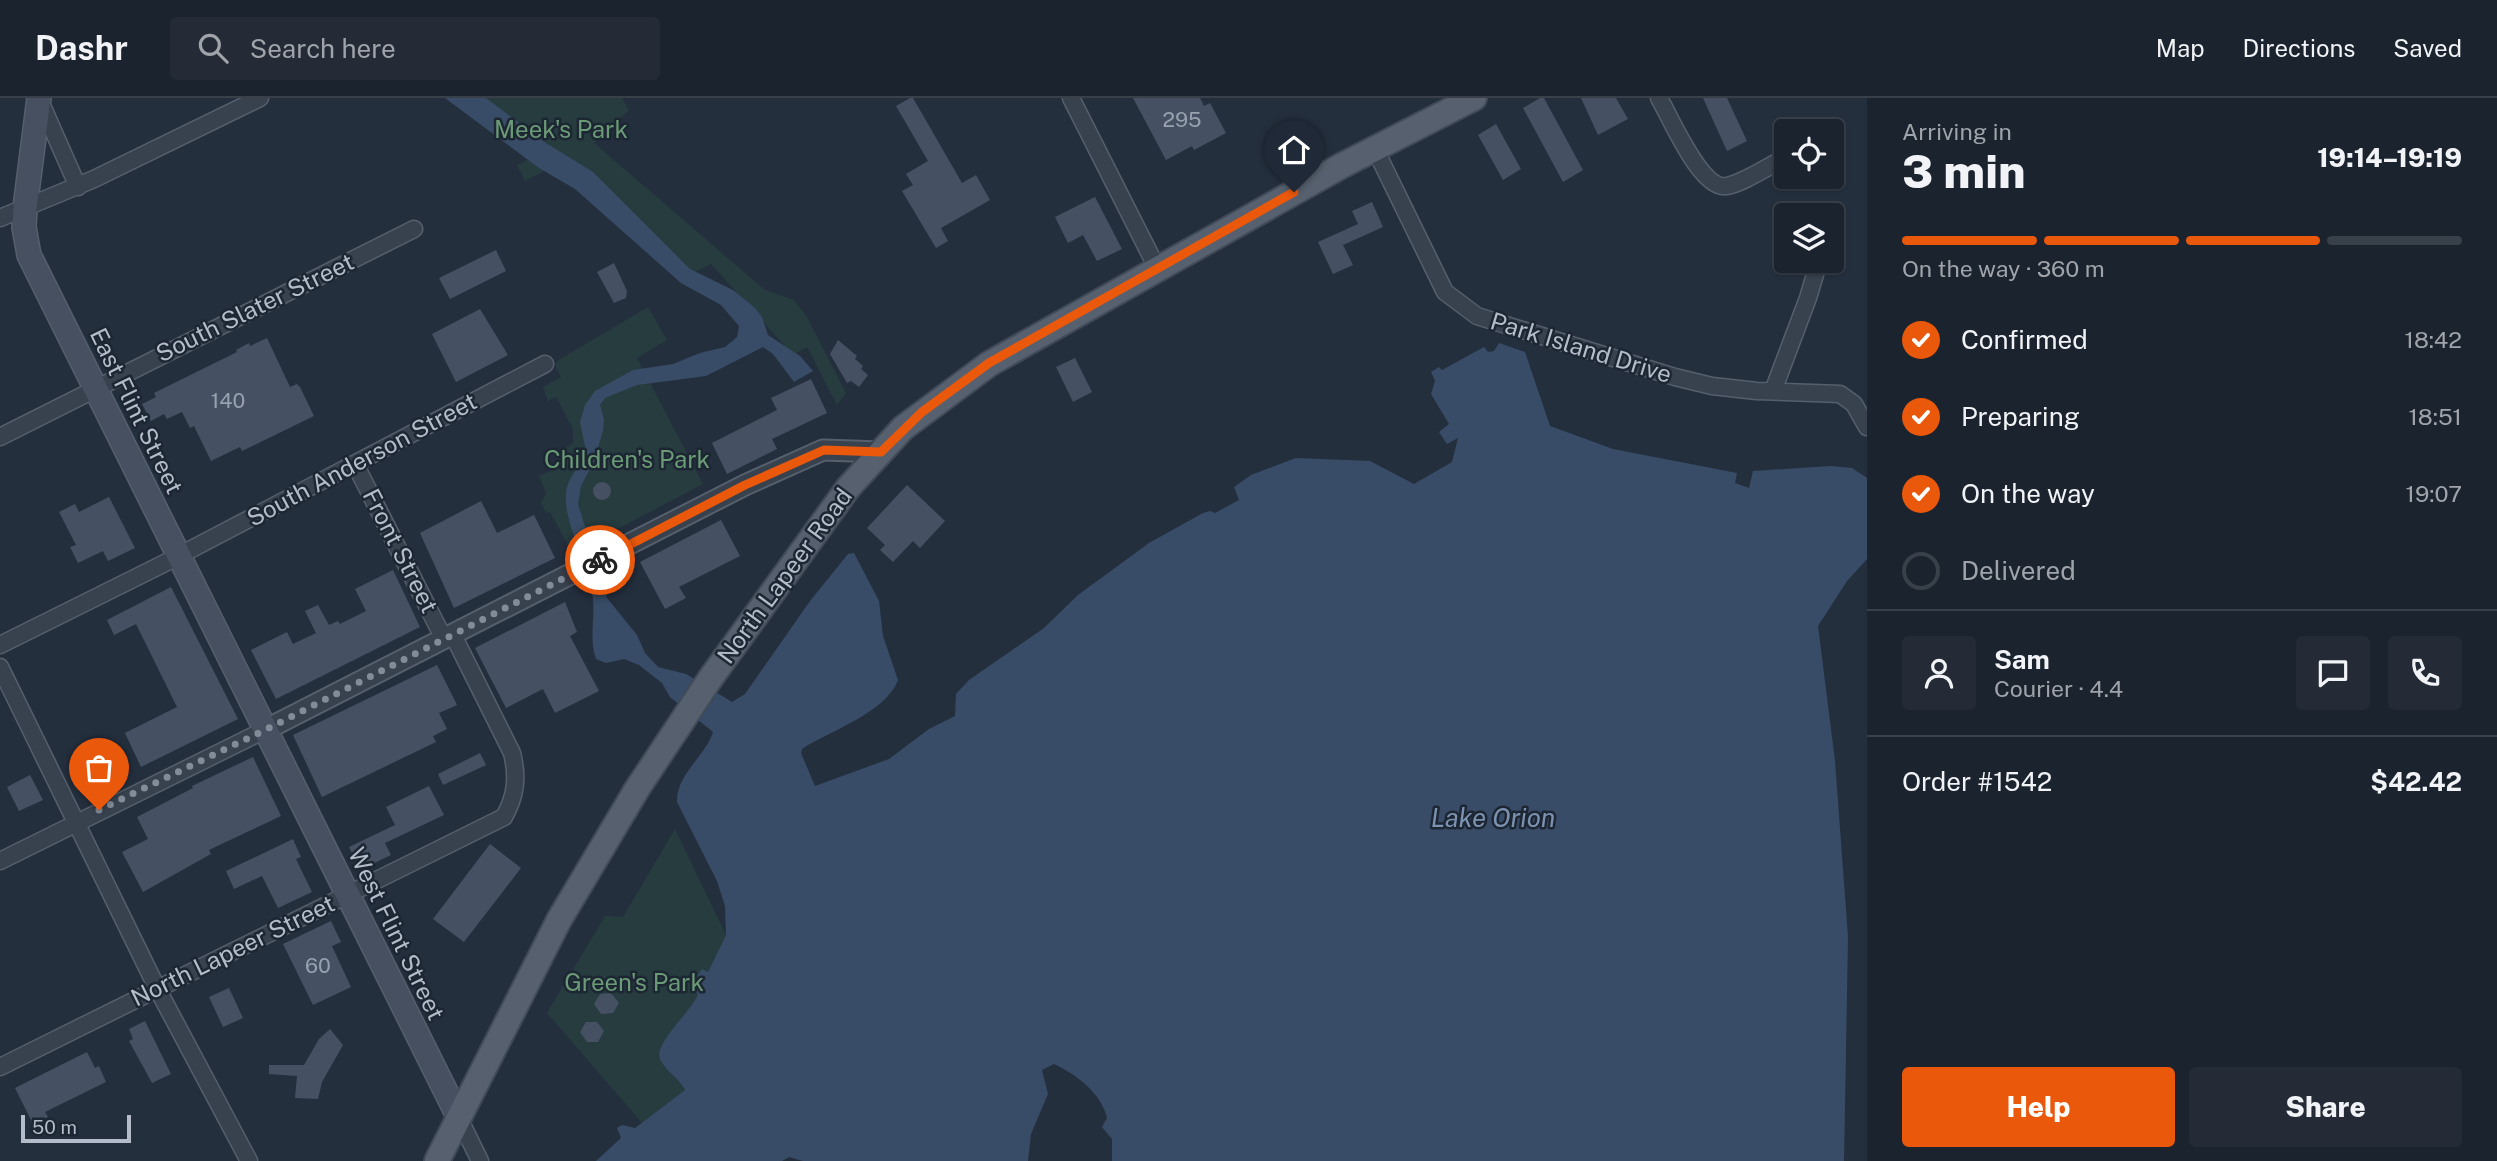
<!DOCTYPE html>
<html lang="en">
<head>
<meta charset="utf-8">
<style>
  body { margin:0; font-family:"Public Sans",sans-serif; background:#242b36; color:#f1f3f6; height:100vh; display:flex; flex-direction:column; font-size:26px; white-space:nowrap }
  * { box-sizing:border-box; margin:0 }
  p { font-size:23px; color:#a0a4aa }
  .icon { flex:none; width:38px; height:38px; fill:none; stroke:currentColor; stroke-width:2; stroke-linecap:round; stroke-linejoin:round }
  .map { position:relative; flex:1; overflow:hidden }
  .sheet { display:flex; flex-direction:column; background:#1b232e; width:630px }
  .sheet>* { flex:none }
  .buttons { position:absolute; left:1774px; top:21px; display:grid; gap:14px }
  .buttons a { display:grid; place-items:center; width:70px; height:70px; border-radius:7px; background:#1b232e; box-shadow:0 2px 5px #0004,0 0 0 2px #39404a; font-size:35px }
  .scale { position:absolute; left:21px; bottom:18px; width:110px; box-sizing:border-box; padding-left:7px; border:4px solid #b4bcc9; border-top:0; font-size:19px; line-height:24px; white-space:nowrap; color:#b4bcc9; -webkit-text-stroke:5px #1d2633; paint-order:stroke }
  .pin { position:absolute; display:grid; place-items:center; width:60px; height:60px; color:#fff; margin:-72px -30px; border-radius:50% 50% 50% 0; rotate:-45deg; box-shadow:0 0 7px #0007 }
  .pin .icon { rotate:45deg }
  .courier { position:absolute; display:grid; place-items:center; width:70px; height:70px; margin:-35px; border:5px solid #ea580c; border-radius:50%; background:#fff; color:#222; box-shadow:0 2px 9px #0007 }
  .overview em { font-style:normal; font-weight:800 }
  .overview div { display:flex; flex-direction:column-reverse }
  .overview { display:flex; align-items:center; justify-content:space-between; height:119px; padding:0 35px }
  h1 { font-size:46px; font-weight:800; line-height:52px }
  .bar { display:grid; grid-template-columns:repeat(4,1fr); gap:10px 7px; align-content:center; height:84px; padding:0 35px }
  .bar i { height:9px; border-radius:5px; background:#39404a }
  .bar .current { background:#ea580c }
  .bar p { grid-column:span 4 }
  .line { display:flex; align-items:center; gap:18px; padding:0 35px; border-top:2px solid #39404a }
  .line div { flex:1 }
  .round { display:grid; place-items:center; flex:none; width:74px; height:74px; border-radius:7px; background:#242b36 }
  ol { padding:0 35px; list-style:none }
  li { display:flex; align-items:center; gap:21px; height:77px }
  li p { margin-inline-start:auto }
  li .icon { padding:7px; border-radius:50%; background:#ea580c; color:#fff; stroke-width:4 }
  li:last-child { color:#a0a4aa }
  li i { width:38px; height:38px; border:4px solid #39404a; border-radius:50% }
  .action { display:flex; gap:14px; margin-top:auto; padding:14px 35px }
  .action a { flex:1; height:80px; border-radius:7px; background:#ea580c; color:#fff; font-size:28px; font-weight:800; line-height:80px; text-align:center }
  .action a+a { background:#242b36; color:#f1f3f6 }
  header { display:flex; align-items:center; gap:42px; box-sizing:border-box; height:98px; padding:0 35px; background:#1b232e; border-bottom:2px solid #39404a }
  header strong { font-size:33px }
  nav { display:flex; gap:38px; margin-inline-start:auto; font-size:24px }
  .search { width:490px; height:63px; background:#242b36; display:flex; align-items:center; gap:18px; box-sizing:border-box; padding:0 24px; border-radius:7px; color:#a0a4aa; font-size:26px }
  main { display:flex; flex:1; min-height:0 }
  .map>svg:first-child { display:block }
</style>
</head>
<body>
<header>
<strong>Dashr</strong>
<div class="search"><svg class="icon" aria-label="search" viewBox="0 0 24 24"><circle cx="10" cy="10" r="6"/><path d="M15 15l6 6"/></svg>Search here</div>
<nav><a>Map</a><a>Directions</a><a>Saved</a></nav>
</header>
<main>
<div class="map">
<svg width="1867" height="1063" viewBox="0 0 1867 1063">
  <rect width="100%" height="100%" fill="#242f3e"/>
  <path fill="#263c3f" d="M463,0H622L629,12L594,45L765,192L794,202L807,219L846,295L837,307L807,249L793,257L711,166L685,179L562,64L525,83L517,67L536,58Z
    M648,209L667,242L637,260L703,386L572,455L550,414L546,415L541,405L546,395L539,378L565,367L562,352L573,345V331L556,299L548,303L543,289L561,279L555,267L557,263Z
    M675,731L726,837L708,874L697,878L695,894L699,896C692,913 653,946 660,961C665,972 679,981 685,992L642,1025L547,915L605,818L623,819Z"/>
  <path fill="#394c67" d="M445,0H486L546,45L593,74L690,171L733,192L755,210L762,219L768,237L800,258L813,273L794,284L773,256L763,249L706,278L637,287L605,300L600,307L604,321L603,333L594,363L581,388L578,406L607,500L637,537L645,555L658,569L686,576L732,604L745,596L810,503L848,456L854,455L879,503L883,538L898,582C886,615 829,633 802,651L801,655L815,688L889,661L929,631L955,618L956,596L969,582L1044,530L1078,497L1149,445L1203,415L1210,413L1215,415L1239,402L1234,389L1251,377L1296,360L1370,363L1414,386L1452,364L1458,340L1447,346L1439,334L1449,326L1431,296L1435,283L1431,274L1439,269L1442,272L1484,249L1488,254L1494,253L1499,245L1525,254L1550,328L1613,351L1737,375L1735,385L1749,390L1753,373L1831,368L1852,370L1867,380V461L1847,483L1818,528L1835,663L1848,839L1844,1063H1112V1041L1102,1029L1107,1020C1102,996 1076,976 1054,966L1042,972L1048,996L1031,1036L1028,1063H803L789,1059L782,1063H596L621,1040L617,1030L622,1027L635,1030L685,992C679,980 665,973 660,961C653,946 692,913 698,896L695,894L697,878L702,871L708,874L726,837L725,808L717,783L677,704C676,676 706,658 713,634L670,599L662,585L639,567L624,561L606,565L596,561C589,542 595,520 593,501C590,470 563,424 566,396C567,379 581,369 586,353L580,324L585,307L595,293L633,272L673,266L700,255L725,249L737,239L739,228L721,207L681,185L575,91L539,70Z"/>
  <path fill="#455162" d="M910,0H913L962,85L976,77L990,102L941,130L948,143L936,150L902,93L913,87L906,76L928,63L896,8Z
    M1133,0H1200L1204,8L1210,5L1226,35L1194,52L1192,48L1166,62Z
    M1540,0H1544L1583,72L1563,84L1523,10Z
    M1581,0H1616L1628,21L1598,37Z
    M1703,0H1727L1747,43L1727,53Z
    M1496,26L1521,71L1503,82L1478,37Z
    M1095,99L1122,151L1097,163L1083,137L1068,145L1055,119Z
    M1372,104L1383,129L1343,147L1353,167L1333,176L1318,144L1358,126L1352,113Z
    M496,152L506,173L450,201L439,180Z
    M614,165L627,193L626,200L614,205L597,174Z
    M480,211L508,257L456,284L432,236Z
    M267,240L290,289L297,286L300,289L314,318L242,353L240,349L211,363L194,328L190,330L182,314L167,321L164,316L151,323L142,306L156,299L154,295L237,254L236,252L249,245L250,248Z
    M838,242L857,258L855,261L863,268L861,271L868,277L859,289L851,283L847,285L830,256Z
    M1075,260L1092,294L1073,304L1056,269Z
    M811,281L827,315L772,341L777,351L727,376L712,345L777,312L771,300Z
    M593 393a9 9 0 1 1 18 0a9 9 0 1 1-18 0Z
    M907,387L945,423L920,450L913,443L893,464L880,452L885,447L867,430Z
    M109,399L135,450L108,463L103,453L78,465L70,449L76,447L59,414L75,406L79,414Z
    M481,403L497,435L534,417L555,460L454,510L420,435Z
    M721,422L740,458L679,489L686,500L665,511L640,464Z
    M393,472L420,529L276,601L251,552L287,534L293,546L316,535L305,513L318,507L329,527L338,523L340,526L366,513L355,491Z
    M171,489L238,621L141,669L125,635L177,609L136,526L114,537L107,522Z
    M565,504L577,534L570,538L599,593L555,615L543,591L506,610L475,550Z
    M437,567L457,607L439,615L447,631L433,638L436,644L322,699L293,637Z
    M480,655L486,667L443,687L438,676Z
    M253,659L281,718L209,752L211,756L143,794L122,754L148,741L137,719L193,690L192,688Z
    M30,677L43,702L19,713L7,689Z
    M429,688L444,717L385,745L391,757L360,772L349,749L395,727L386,709Z
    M293,741L301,759L296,761L312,794L278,810L262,778L234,791L226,773Z
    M490,746L521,770L464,844L433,821Z
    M331,823L341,844L332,848L351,889L313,907L283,846Z
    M229,890L243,920L223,929L209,899Z
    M611,895L619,905L613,915L601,916L594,906L600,896Z
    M145,923L171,976L152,985L129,943L133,941L129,931Z
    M586,924H597L604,933L598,944H587L580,934Z
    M330,931L343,947L322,984L318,1001L295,1000L297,978L269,976V967H304L319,941Z
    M87,954L95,970L99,968L106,984L45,1014L48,1019L33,1026L15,990Z"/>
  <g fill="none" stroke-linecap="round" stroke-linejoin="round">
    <g stroke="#565f6c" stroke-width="19">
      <path id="minor" d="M1071,0L1157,170
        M1659,0C1671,20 1701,93 1727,88C1744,85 1770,67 1787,59
        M40,3L78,89
        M1375,51L1445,194L1477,218L1675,279L1712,288L1757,293L1840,296L1854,306L1867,329
        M0,120L94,81L260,0
        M1773,293L1808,200L1819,163
        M0,339L414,131
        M355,366L444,541
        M0,547L163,466L545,266
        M0,569L157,890L249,1063
        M0,763L265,632
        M0,969L504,719C516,698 518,679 512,655L453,537
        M459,1020L480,1063"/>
    </g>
    <g stroke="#565f6c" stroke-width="23">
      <path id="tertiary" d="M265,632L745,387L823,352L881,354"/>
    </g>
    <g stroke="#565f6c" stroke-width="26">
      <path id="secondary" d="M39,0L25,110L24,129L29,157L459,1020"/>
    </g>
    <g stroke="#414a57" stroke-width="28">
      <path id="primary" d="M437,1063L559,822L637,691L710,581L848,390L903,330L989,266L1341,68L1474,0"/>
    </g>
    <use href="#minor" stroke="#38414e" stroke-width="16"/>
    <use href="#tertiary" stroke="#38414e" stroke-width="19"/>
    <use href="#secondary" stroke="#465061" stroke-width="23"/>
    <use href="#primary" stroke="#56606e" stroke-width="24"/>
  </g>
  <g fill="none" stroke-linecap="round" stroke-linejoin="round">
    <path stroke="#828b98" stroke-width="7" stroke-dasharray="0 12.6" d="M99,712L265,632L600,462"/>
    <path stroke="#ea580c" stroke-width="9" d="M600,462L745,387L824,352L881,354L922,314L989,265L1294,94"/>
  </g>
  <g text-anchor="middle" stroke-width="5" stroke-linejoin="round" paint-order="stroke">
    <g font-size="21" fill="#98a1af">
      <text x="1182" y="29">295</text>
      <text x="228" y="310">140</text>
      <text x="318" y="875">60</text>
    </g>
    <g font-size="24" fill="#6b9a76" stroke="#1d2633">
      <text x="561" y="40">Meek's Park</text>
      <text x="627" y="370">Children's Park</text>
      <text x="634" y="893">Green's Park</text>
    </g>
    <g font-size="24" fill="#b4bcc9" stroke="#1d2633">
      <text transform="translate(255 210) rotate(-26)" y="8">South Slater Street</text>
      <text transform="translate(1581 250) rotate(17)" y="8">Park Island Drive</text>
      <text transform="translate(136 313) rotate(64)" y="8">East Flint Street</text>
      <text transform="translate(362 362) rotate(-28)" y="8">South Anderson Street</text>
      <text transform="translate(400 453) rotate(63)" y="8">Front Street</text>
      <text transform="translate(785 478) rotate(-54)" y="8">North Lapeer Road</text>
      <text transform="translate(396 836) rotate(64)" y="8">West Flint Street</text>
      <text transform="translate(233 853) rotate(-26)" y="8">North Lapeer Street</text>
    </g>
    <g font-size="26" font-style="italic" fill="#7c92b1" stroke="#1d2633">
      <text x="1493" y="729">Lake Orion</text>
    </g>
  </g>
</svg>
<div class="buttons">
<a><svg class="icon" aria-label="locate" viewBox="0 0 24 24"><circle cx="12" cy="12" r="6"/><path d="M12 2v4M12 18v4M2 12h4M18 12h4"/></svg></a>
<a><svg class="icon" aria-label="layers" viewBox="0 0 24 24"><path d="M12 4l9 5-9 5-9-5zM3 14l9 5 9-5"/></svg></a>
</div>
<div class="scale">50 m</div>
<div class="pin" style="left:99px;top:712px;background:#ea580c"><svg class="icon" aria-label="bag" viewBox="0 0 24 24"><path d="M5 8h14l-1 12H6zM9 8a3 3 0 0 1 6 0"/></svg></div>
<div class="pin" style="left:1294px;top:94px;background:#1f2937"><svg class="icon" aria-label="home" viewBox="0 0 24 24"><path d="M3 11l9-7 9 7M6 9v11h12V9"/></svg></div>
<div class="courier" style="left:600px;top:462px"><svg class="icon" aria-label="bike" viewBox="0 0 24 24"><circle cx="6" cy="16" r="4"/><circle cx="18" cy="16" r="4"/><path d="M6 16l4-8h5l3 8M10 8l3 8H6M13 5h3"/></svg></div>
</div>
<section class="sheet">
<div class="overview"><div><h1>3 min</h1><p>Arriving in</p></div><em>19:14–19:19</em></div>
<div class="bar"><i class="current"></i><i class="current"></i><i class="current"></i><i></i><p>On the way · 360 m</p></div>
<ol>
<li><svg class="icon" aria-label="check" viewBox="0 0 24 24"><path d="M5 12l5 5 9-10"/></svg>Confirmed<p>18:42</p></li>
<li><svg class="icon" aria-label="check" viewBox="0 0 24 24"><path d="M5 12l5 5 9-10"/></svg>Preparing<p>18:51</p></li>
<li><svg class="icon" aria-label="check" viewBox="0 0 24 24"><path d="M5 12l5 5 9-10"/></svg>On the way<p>19:07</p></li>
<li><i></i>Delivered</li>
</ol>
<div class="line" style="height:126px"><a class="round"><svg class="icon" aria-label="person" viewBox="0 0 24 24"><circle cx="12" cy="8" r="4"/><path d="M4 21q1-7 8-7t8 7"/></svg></a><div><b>Sam</b><p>Courier · 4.4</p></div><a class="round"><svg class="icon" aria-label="chat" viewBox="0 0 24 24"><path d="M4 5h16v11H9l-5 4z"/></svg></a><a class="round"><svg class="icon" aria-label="phone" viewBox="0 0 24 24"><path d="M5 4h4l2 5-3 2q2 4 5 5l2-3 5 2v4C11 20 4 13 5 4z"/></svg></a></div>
<div class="line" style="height:91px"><div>Order #1542</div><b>$42.42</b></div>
<div class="action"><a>Help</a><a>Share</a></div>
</section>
</main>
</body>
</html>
